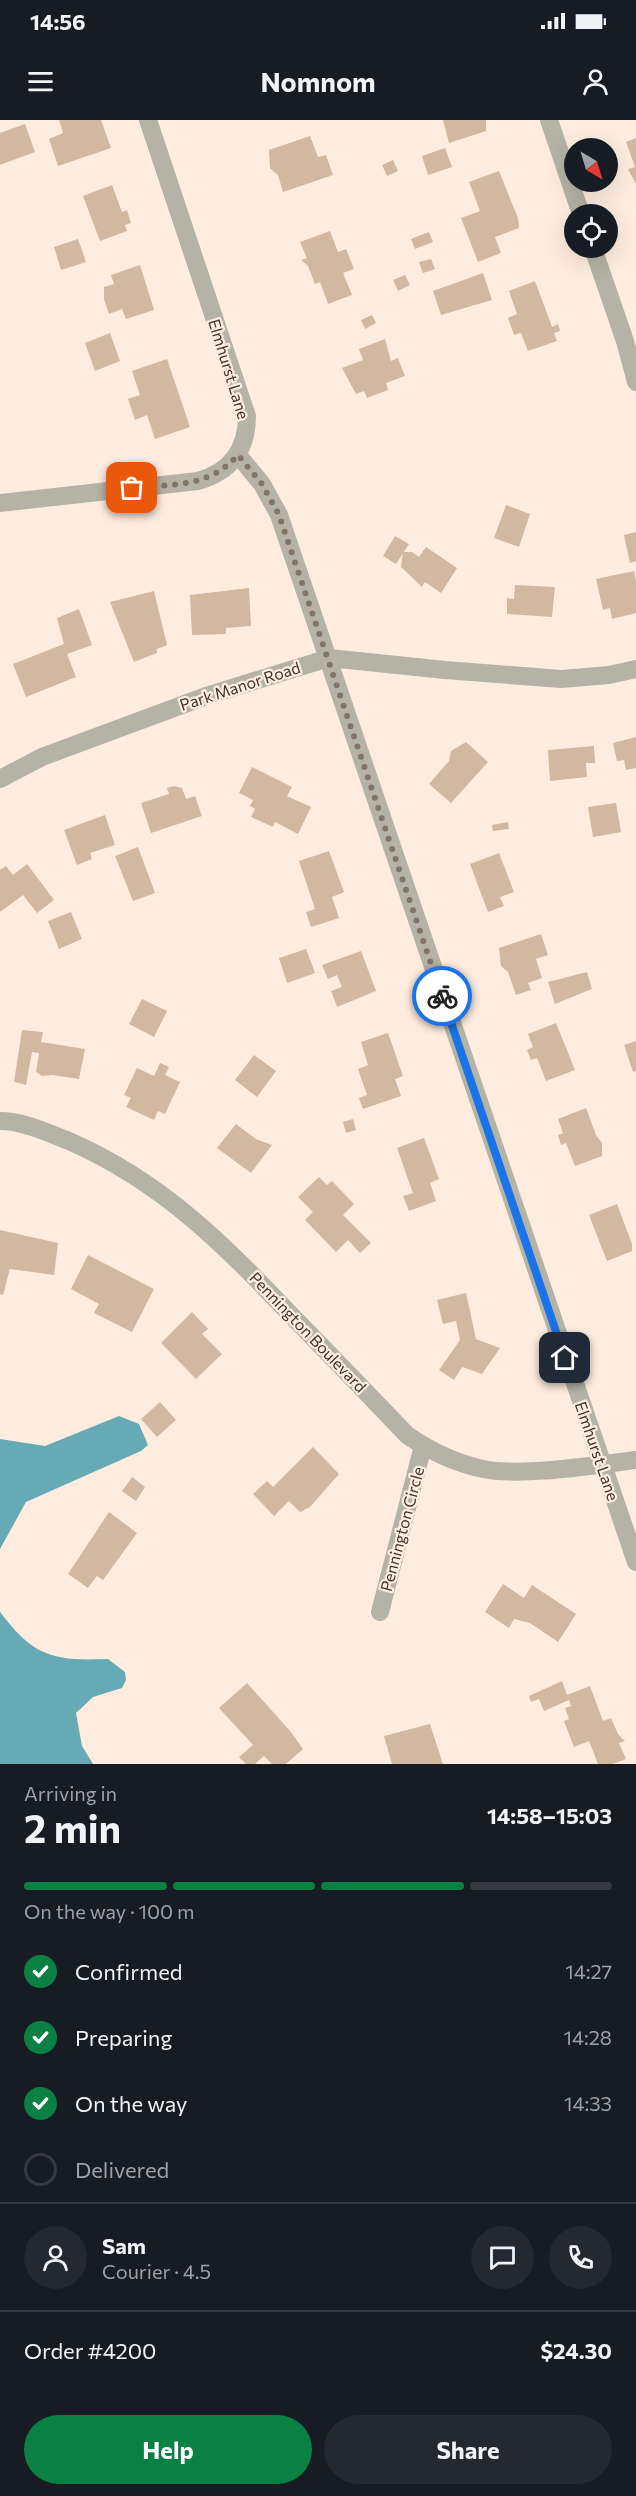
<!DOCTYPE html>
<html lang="en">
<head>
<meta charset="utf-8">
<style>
  body { margin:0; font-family:Commissioner,sans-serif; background:#242831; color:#f1f3f6; height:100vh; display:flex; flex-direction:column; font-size:22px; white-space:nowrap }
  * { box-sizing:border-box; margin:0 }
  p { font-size:20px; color:#9ea1a6 }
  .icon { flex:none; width:33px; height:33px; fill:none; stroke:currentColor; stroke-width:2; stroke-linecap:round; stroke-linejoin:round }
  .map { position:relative; height:1644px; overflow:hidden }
  .sheet { display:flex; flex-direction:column; background:#171b24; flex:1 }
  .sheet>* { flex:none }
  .needle { width:39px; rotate:142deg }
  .buttons { position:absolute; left:564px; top:18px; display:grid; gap:12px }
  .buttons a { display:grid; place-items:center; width:54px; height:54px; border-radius:50%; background:#171b24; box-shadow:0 6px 24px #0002; font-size:30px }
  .pin { position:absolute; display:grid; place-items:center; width:51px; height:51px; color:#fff; margin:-26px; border-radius:12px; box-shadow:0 3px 9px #0006 }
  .courier { position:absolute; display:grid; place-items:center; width:60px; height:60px; margin:-30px; border:4px solid #1a73e8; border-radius:50%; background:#fff; color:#222; box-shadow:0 2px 8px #0007 }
  .head em { font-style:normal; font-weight:700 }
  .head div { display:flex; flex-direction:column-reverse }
  .head { display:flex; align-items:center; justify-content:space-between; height:102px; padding:0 24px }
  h1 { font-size:39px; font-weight:700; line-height:45px }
  .bar { display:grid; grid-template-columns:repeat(4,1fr); gap:9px 6px; align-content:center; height:72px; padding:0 24px }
  .bar i { height:8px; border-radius:4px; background:#363941 }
  .bar .on { background:#0b8043 }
  .bar p { grid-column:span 4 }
  .line { display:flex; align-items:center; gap:15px; padding:0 24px; border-top:2px solid #363941 }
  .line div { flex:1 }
  .round { display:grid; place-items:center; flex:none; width:63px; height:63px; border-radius:32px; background:#242831 }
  ol { padding:0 24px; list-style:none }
  li { display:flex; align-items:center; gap:18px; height:66px }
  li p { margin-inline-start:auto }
  li .icon { padding:6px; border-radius:50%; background:#0b8043; color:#fff; stroke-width:4 }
  li:last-child { color:#9ea1a6 }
  li i { width:33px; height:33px; border:3px solid #363941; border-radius:50% }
  .button { display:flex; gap:12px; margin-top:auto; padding:12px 24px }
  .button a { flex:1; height:69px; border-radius:36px; background:#0b8043; color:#fff; font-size:24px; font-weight:700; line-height:69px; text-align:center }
  .button a+a { background:#242831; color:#f1f3f6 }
  .status { display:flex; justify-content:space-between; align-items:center; height:42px; padding:0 30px; background:#171b24; direction:ltr }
  .status svg { height:16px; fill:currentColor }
  header { display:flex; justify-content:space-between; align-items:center; height:78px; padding:0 24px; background:#171b24; font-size:27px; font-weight:700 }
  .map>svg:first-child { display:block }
</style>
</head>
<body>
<div class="status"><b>14:56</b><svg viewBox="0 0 49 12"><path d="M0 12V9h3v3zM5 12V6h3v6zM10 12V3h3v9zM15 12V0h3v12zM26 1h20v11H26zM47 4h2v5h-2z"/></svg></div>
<header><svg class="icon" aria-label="menu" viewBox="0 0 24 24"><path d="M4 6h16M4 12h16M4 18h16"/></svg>Nomnom<svg class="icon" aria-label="person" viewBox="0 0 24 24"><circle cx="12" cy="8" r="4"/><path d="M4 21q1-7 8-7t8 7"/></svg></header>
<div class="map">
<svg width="636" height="1644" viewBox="0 0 636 1644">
  <rect width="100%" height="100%" fill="#feeddf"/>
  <path fill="#66aab6" d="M119,1296L139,1304L148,1325L141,1331L26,1382L0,1429V1319L45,1326Z
    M0,1492C34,1537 53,1541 108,1539L125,1552L126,1560L122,1568L93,1577L76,1593L82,1626L93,1644H0Z"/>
  <path fill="#d2b7a1" d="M59,0H101L111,28L58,46L49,19L63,13Z
    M443,0H486V11L449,23Z
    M25,4L35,32L0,45V13Z
    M310,16L318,37L326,35L333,55L283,72L278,55L270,48L269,30Z
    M636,18V64L628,49L635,47L626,22Z
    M445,28L452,47L428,55L422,36Z
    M393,40L398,51L387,56L382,45Z
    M499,51L518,98L519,108L495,117L501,133L478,142L461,98L480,91L469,62Z
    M112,65L122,92L127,90L131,103L125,105L127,111L100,121L83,76Z
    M330,111L338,132L346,129L354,149L343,153L352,175L328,184L320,162L315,164L308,146L301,140L307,138L300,122Z
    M429,112L433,122L415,129L411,119Z
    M78,119L86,142L61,150L54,127Z
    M431,139L435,149L423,153L419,142Z
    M140,145L154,190L126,199L122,189L109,194L104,179V167L114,164L111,155Z
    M483,153L492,180L441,195L433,171Z
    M405,155L410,165L398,171L393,160Z
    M535,161L552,207L558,204L560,211L554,213L557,221L528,231L521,213L514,215L508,198L517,194L509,171Z
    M372,195L376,203L365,209L361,200Z
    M110,213L120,241L95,251L85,223Z
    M385,219L391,241L398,238L405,256L386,263L388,270L367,278L364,271L356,274L342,248L363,240L359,229Z
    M167,239L190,307L155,319L147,295L135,300L128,279L140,275L132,251Z
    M506,385L530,394L519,427L494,418Z
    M636,412V441L630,443L624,415Z
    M395,416L409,424L396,444L383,436Z
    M426,427L457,448L441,473L425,462L422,467L401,447L403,432H412L419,437Z
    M634,451L636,461V493L612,499L610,488L603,490L596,459Z
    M515,465L555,467L552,497L507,494V478L514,479Z
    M249,468L251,506L226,508V514L192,515L190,475Z
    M154,471L167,525L157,529V533L134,542L110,482Z
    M79,489L92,525L67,534L76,557L26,577L13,544L64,524L57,498Z
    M636,617V648L626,650L624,640L617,641L613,623Z
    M466,622L488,642L451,683L429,664L449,641L451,631Z
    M594,626L595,643H586L587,657L550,661L548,630Z
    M252,647L292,667L287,676L311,687L298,714L275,702L273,707L251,697L255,689L250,686L253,680L239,673Z
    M174,666L182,668L186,679L195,676L202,696L151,713L141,683L169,674L167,668Z
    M616,683L621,712L593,717L588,687Z
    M105,695L115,725L90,733L92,739L77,745L64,710Z
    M508,702L509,709L493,711L492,705Z
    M138,727L155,773L133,781L115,736Z
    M329,731L344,772L332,777L339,798L311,807L306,792L315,789L299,741Z
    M499,733L514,772L500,777L504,786L488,792L470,744Z
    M27,744L54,780L37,793L23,775L0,792V750L6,746L13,755Z
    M71,792L82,819L59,829L48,801Z
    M541,814L548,835L536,839L542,858L528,863L531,870L516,875L508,852L501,846L499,828Z
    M306,829L315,853L287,863L279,838Z
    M361,831L376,871L337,887L331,871L342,867L337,855L328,859L322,845Z
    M587,852L592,869L555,884L548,862Z
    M142,879L167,891L154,917L129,904Z
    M556,903L575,950L546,961L537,938L531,940L527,930L533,927L528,914Z
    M22,910L43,912L41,922L85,929L79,959L52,955L42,956L36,952L39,933L32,932L26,965L14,962Z
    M388,913L403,956L395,959L401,976L363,989L359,978L367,975L358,949L368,945L361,922Z
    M636,921V951L633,952L624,925Z
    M254,935L276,951L257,977L235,960Z
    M160,943L169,947L165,955L180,962L165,994L158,991L154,1000L126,987L131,978L124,975L137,948L154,956Z
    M586,988L596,1015L602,1023V1036L575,1046L566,1023L561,1025L558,1015L563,1013L558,999Z
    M353,999L356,1010L346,1013L343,1002Z
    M236,1004L256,1019L272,1025L251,1053L217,1028Z
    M424,1018L439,1059L430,1063L436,1081L409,1091L403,1076L413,1073L397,1028Z
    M319,1057L327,1065L332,1061L354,1084L343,1095L371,1123L360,1133L348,1120L336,1132L305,1100L313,1092L298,1077Z
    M617,1084L632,1124V1131L607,1141L589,1095Z
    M0,1110L58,1123L54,1155L10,1149L3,1175L0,1174Z
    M88,1135L154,1169L132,1212L94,1193L99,1184L71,1169Z
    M466,1173L476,1219L500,1228L482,1254L462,1247L454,1260L439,1250L460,1220L456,1201L443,1204L437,1180Z
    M192,1192L208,1209L202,1214L222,1234L196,1259L161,1223Z
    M160,1282L176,1300L157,1317L141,1299Z
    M313,1327L339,1354L310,1387L300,1392L289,1381L274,1396L253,1374L267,1361L273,1367Z
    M132,1357L145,1367L136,1381L122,1371Z
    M109,1392L137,1413L103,1460L97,1456L88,1468L68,1454Z
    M503,1464L524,1478L532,1465L576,1494L558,1522L530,1503L514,1499L509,1508L485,1492Z
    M562,1561L567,1575L590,1566L603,1601L611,1598L618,1614L625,1621L619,1623L626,1639L613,1644H598L589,1621L574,1627L564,1601L569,1599L565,1588L571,1586L569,1580L544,1591L539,1579L531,1582L529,1576Z
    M247,1563L291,1612L303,1629L286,1644H272L264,1636L255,1644H246L239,1637L253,1625L219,1588Z
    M430,1604L443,1644H392L384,1616Z"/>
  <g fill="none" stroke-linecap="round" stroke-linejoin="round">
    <path stroke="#b5b3a5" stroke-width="18" d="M549,0L581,94
      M593,128L625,221L636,262
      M238,335L262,364L279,395L636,1442
      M0,383L198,361C231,352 247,329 247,296L148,0
      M0,659L42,637L209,575L329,538L445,550L561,559L609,555L636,549
      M0,1001C23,1001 49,1013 69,1021C163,1062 224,1125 293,1197C331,1236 369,1275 407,1315C430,1331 455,1343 483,1349C523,1357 594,1345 636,1340
      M380,1492L423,1326"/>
  </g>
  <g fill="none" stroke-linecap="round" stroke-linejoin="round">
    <path stroke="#817569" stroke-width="6" stroke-dasharray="0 10.8" d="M132,368C174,364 208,368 238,335L262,364L279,395L442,876"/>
    <path stroke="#1a73e8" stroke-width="8" d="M442,876L565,1238"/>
  </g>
  <g text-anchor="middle" stroke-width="4.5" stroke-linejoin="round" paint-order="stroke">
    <g font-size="16" fill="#3e342a" stroke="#feeddf">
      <text transform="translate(229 249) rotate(73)" y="6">Elmhurst Lane</text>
      <text transform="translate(240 566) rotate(-18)" y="6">Park Manor Road</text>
      <text transform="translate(308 1212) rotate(46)" y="6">Pennington Boulevard</text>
      <text transform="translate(597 1331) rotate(71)" y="6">Elmhurst Lane</text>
      <text transform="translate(402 1409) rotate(-75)" y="6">Pennington Circle</text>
    </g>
  </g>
</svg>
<div class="buttons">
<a><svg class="needle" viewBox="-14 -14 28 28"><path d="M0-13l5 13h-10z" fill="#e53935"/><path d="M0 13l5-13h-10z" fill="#9ea1a6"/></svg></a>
<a><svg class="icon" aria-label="locate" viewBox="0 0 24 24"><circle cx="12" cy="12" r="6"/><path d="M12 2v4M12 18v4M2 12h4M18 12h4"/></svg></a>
</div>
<div class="pin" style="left:132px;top:368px;background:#ea580c"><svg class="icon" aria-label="bag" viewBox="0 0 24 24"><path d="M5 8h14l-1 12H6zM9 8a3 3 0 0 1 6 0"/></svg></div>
<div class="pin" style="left:565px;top:1238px;background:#1f2937"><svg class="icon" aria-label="home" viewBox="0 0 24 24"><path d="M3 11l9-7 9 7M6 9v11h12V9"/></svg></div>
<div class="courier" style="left:442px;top:876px"><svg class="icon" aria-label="bike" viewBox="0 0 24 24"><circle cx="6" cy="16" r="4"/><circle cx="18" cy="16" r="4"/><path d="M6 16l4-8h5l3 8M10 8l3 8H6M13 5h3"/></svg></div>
</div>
<section class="sheet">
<div class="head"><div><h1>2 min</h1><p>Arriving in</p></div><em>14:58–15:03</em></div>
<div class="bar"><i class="on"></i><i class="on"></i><i class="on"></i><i></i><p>On the way · 100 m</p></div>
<ol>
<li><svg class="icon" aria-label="check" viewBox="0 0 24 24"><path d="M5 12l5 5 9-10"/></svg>Confirmed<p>14:27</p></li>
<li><svg class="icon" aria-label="check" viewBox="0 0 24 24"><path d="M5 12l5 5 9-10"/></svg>Preparing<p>14:28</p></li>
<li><svg class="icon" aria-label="check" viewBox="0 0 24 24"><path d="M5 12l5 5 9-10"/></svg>On the way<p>14:33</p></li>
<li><i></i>Delivered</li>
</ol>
<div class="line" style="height:108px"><a class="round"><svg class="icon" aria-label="person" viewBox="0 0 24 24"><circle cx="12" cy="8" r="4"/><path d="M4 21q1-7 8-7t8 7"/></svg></a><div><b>Sam</b><p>Courier · 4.5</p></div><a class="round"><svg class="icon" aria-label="chat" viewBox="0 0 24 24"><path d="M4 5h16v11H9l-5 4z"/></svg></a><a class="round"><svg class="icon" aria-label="phone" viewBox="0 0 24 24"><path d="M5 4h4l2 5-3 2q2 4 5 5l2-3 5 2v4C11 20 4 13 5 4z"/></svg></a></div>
<div class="line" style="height:78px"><div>Order #4200</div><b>$24.30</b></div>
<div class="button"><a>Help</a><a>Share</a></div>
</section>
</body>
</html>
